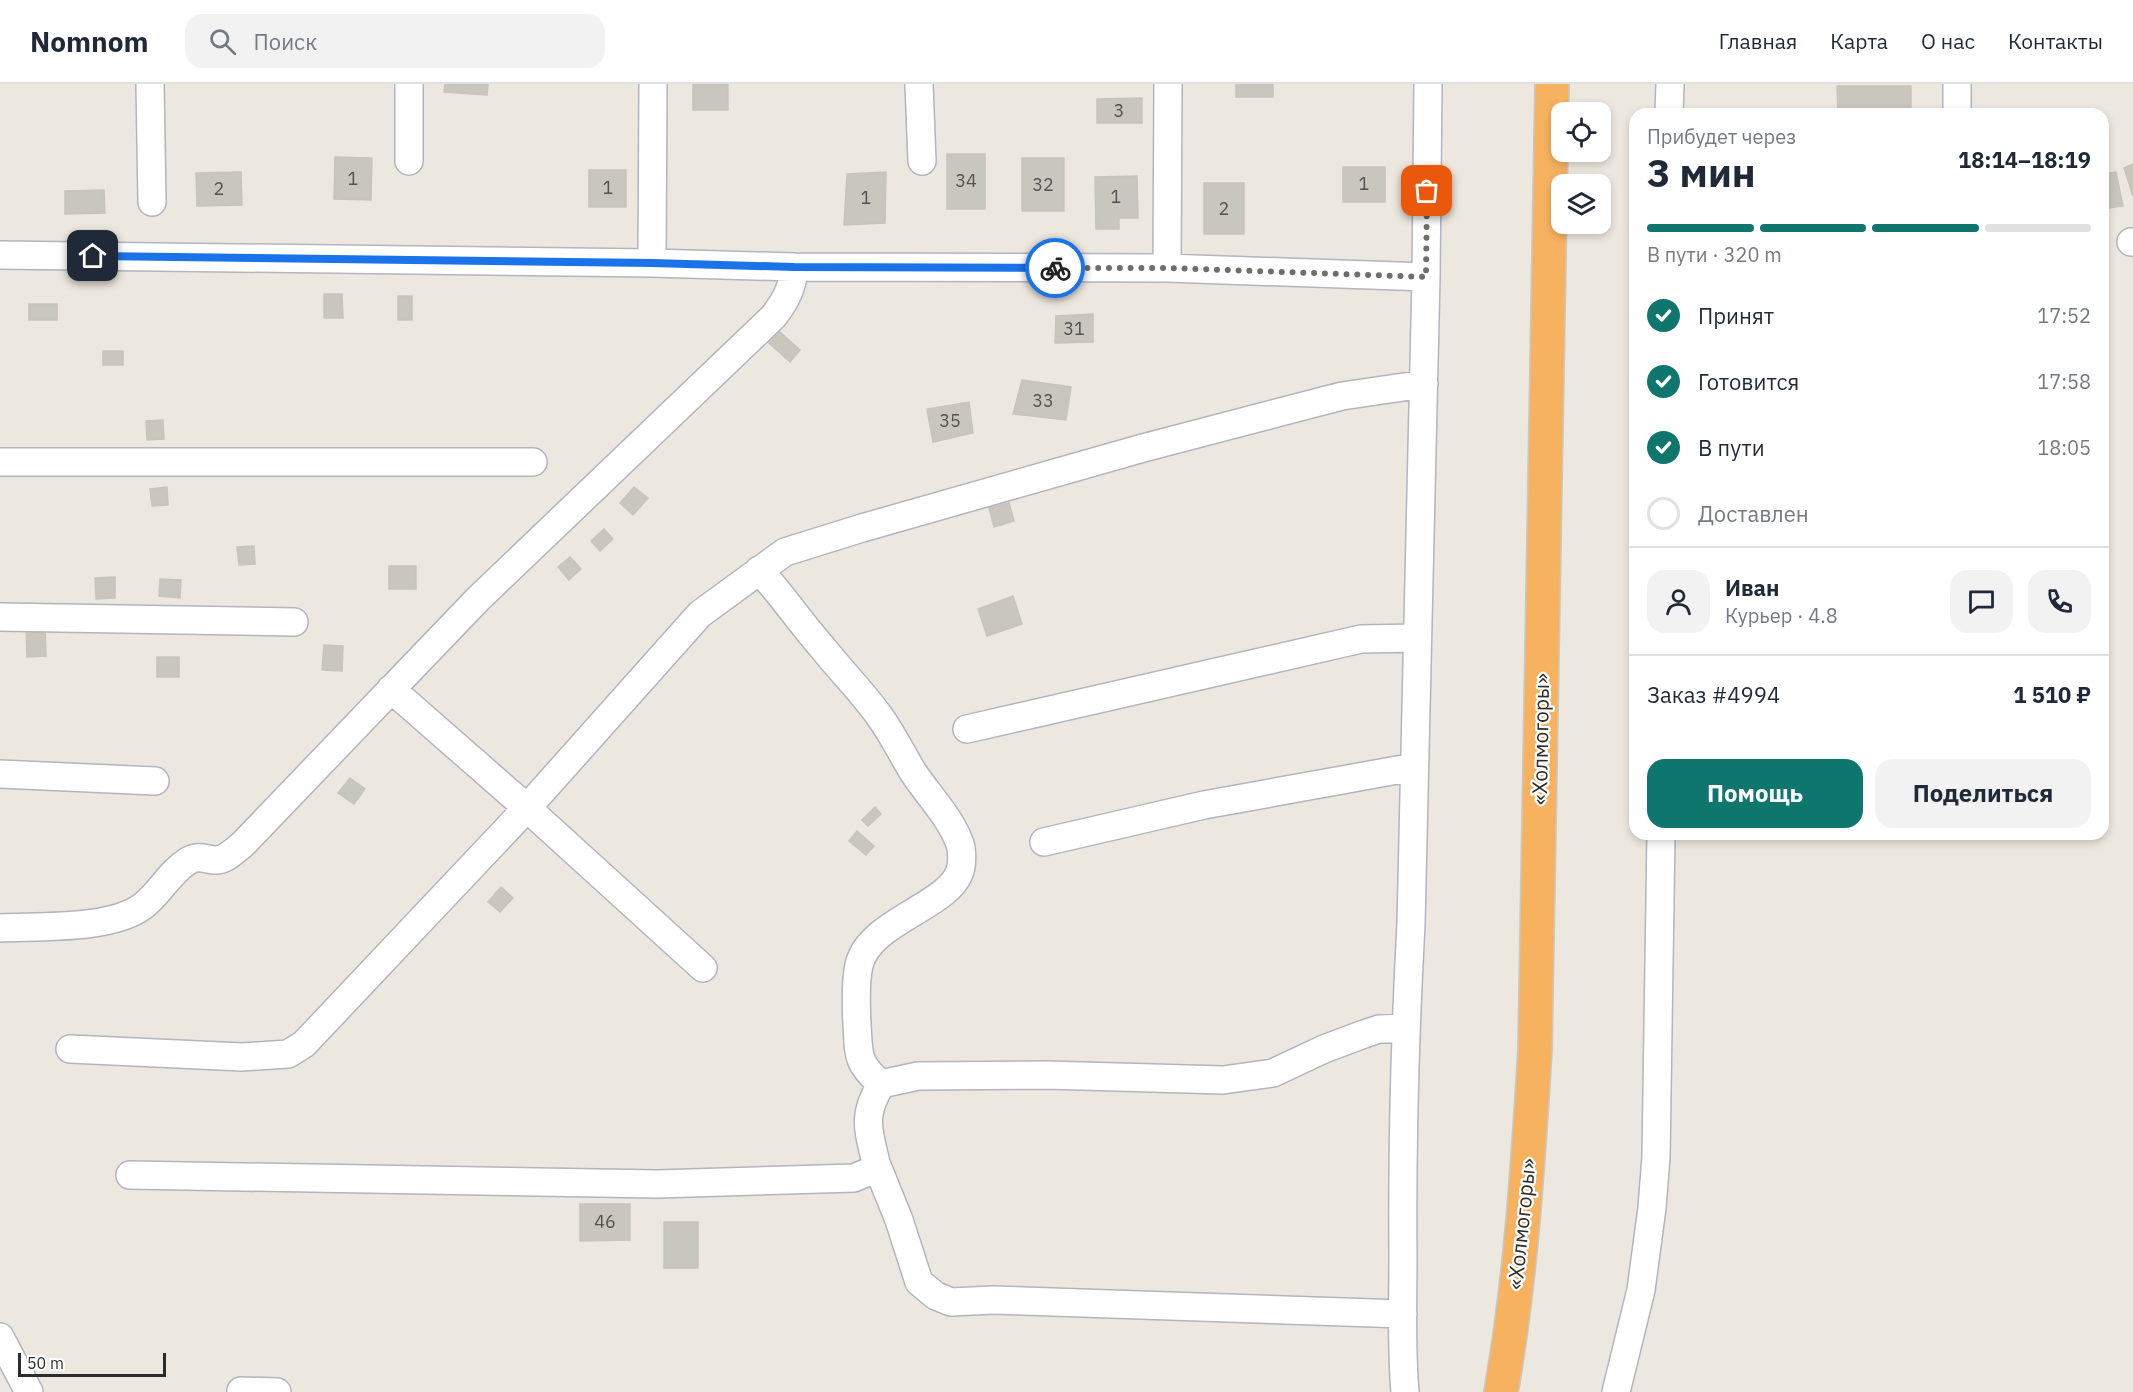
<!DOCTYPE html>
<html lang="ru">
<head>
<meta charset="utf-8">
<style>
  body { margin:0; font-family:"IBM Plex Sans",sans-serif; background:#f2f2f3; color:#1f2937; height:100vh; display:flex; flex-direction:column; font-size:22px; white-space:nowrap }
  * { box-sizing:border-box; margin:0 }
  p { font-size:20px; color:#747a83 }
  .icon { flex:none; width:33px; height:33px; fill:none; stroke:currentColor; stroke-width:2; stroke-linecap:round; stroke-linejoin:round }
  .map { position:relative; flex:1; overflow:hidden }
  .side { position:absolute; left:1629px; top:24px; width:480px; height:732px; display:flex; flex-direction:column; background:#fff; border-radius:18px; box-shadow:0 3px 9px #0003 }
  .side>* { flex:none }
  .controls { position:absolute; left:1551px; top:18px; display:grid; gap:12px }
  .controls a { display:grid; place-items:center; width:60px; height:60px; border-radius:12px; background:#fff; box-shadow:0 3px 9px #0003; font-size:30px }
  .scale { position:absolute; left:18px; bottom:15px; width:148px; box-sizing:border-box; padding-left:6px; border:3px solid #2c2c2c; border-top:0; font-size:16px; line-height:21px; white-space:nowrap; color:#2c2c2c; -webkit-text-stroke:4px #fff; paint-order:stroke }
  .pin { position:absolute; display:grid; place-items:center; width:51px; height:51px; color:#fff; margin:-26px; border-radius:12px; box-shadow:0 3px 9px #0006 }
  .courier { position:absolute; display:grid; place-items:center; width:60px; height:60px; margin:-30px; border:4px solid #1a73e8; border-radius:50%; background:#fff; color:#222; box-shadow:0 2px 8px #0007 }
  .summary em { font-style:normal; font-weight:700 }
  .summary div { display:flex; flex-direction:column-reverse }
  .summary { display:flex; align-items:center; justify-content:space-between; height:102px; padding:0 18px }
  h1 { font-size:39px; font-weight:700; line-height:45px }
  .bar { display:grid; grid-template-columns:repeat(4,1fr); gap:9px 6px; align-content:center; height:72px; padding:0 18px }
  .bar i { height:8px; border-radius:4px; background:#e0e1e3 }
  .bar .selected { background:#0f766e }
  .bar p { grid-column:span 4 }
  .line { display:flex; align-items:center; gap:15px; padding:0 18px; border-top:2px solid #e0e1e3 }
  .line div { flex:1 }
  .round { display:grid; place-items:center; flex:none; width:63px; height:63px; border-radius:18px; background:#f2f2f3 }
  ol { padding:0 18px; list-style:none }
  li { display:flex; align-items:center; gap:18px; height:66px }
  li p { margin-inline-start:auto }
  li .icon { padding:6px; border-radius:50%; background:#0f766e; color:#fff; stroke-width:4 }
  li:last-child { color:#747a83 }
  li i { width:33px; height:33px; border:3px solid #e0e1e3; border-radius:50% }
  .button { display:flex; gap:12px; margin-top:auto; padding:12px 18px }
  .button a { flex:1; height:69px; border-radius:18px; background:#0f766e; color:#fff; font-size:24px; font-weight:700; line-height:69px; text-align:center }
  .button a+a { background:#f2f2f3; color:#1f2937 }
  header { display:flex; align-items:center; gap:36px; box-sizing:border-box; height:84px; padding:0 30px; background:#fff; border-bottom:2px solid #e0e1e3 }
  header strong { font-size:28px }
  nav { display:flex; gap:33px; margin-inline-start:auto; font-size:21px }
  .search { width:420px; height:54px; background:#f2f2f3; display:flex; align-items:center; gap:15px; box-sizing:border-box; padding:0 21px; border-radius:18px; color:#747a83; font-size:22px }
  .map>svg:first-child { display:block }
</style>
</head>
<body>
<header>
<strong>Nomnom</strong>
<div class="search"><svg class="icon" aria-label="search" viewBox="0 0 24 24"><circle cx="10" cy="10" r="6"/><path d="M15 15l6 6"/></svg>Поиск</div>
<nav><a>Главная</a><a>Карта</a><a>О нас</a><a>Контакты</a></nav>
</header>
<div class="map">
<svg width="2133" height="1308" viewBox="0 0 2133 1308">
  <rect width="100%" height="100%" fill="#ede8df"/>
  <path fill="#c9c6bd" stroke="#c8c4b9" stroke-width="1.5" d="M445,0H488L487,11L444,8Z
    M693,0H728V26H693Z
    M1236,0H1273V13H1236Z
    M1837,2H1911V30H1838Z
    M1142,14V39H1097V15Z
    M947,70H985V125H947Z
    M335,73L372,74L371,116L334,115Z
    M1022,74H1064V127H1022Z
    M2133,80V112L2124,84Z
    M1343,83H1385V118H1343Z
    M589,86H626V123H589Z
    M241,88L242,121L197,122L196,89Z
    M886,88L885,139L844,141L847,90Z
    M2116,88L2123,122L2103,125V90Z
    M1137,92L1138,134H1119V145H1096L1095,93Z
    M1204,99H1244V150H1204Z
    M104,106L105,129L65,130V107Z
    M324,210H342L343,234H324Z
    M398,212H412V236H398Z
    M29,220H57V236H29Z
    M1093,230V258L1055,259L1056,232Z
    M779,247L800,266L790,278L769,259Z
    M103,267H123V281H103Z
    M1022,296L1071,303L1066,336L1013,330Z
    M969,318L973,349L933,358L927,325Z
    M163,336L164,355L147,356L146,337Z
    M167,403L168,421L152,422L150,405Z
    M634,403L648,414L633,431L620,419Z
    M1009,419L1014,437L994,443L989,424Z
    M604,445L613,455L600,467L591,457Z
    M254,462L255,480L239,481L237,463Z
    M570,473L581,485L569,496L558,483Z
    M389,482H416V505H389Z
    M115,493V514L96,515L95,494Z
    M160,495L181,496L180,514L159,512Z
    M1013,512L1022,540L987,552L978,525Z
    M45,540L46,572L27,573L26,541Z
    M324,561L343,562L342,587L322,586Z
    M157,573H179V593H157Z
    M350,694L365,705L354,720L338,709Z
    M875,723L881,730L868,742L862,736Z
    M857,747L874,762L866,771L849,757Z
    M501,803L513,814L500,828L488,818Z
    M580,1120H630V1156L580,1157Z
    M664,1138H698V1184H664Z"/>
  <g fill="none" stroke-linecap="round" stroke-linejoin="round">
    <g stroke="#b2b4bf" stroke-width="30">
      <path id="minor" d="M150,0L152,118
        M409,0V77
        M919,0L922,77
        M1957,0V30
        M1669,30L1670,0
        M2131,158H2133
        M0,171L652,179L794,183L1167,184L1426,193
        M652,179L653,0
        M1167,184L1168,0
        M0,378H533
        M759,486C782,511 800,538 822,563C841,587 863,609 880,633C893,651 902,670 913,688C928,711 951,734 960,760C962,766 962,777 961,783C954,822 870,835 859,881C855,899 856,921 857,940C859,971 856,978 881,1000
        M0,533L294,538
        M391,605L527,724L703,884
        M967,645L1361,555L1417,554
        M0,690L155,697
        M1044,758L1204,721L1414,683
        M0,844C40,842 111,846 143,822C160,809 170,788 188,777C198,771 205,775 214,776C225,777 234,767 242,761L478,515L774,232C786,216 793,203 794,183
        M70,965L242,973L288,970L304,960L527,724L700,530L785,468L862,444L1143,364L1342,312L1424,300
        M876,1079L899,1136L919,1198L936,1212L951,1218L993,1216L1403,1230
        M130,1091L658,1100L854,1094L870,1087L876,1079C868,1044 862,1033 881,1000L918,992L1046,991L1223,996L1273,989L1324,965L1364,950L1379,945L1406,944
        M0,1253L29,1308
        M241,1307L277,1308
        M1405,1308C1401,1263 1403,1217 1403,1172C1402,1061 1405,950 1411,840L1426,193L1428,0
        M1616,1308L1641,1206L1652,1124L1656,1073L1661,750"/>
    </g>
    <g stroke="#c8c8c8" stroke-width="36">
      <path id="highway" d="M1501,1308C1521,1195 1528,1080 1535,966L1552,0"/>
    </g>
    <use href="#minor" stroke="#fff" stroke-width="27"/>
    <use href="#highway" stroke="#f7b260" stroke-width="33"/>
  </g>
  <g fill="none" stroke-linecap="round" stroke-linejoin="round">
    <path stroke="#706e6b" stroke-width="6" stroke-dasharray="0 10.8" d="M1055,184H1167L1426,193L1427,107"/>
    <path stroke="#1a73e8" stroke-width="8" d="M93,172L652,179L794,183L1055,184"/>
  </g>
  <g text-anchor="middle" stroke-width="4.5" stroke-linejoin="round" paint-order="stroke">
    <g font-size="18" fill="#535250">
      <text x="1119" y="33">3</text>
      <text x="353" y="101">1</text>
      <text x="966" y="103">34</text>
      <text x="1364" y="106">1</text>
      <text x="1043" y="107">32</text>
      <text x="608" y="110">1</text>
      <text x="219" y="111">2</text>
      <text x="1116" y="119">1</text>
      <text x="866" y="120">1</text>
      <text x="1224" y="131">2</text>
      <text x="1074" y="251">31</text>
      <text x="1043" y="323">33</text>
      <text x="950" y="343">35</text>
      <text x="605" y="1144">46</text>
    </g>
    <g font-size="21" fill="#2c2c2c" stroke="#fff">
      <text transform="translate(1541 655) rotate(-89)" y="7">«Холмогоры»</text>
      <text transform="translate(1522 1140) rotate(-84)" y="7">«Холмогоры»</text>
    </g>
  </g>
</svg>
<div class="controls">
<a><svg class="icon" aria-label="locate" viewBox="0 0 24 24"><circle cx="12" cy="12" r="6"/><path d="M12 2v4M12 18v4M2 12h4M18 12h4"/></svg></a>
<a><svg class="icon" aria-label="layers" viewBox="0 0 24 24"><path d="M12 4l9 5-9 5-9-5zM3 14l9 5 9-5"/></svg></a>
</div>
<div class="scale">50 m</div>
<div class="pin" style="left:1427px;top:107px;background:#ea580c"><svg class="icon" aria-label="bag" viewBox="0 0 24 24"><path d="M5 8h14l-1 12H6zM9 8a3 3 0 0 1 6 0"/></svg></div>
<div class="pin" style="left:93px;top:172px;background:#1f2937"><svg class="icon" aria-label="home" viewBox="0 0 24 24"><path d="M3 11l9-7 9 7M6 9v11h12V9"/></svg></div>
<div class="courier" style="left:1055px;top:184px"><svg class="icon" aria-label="bike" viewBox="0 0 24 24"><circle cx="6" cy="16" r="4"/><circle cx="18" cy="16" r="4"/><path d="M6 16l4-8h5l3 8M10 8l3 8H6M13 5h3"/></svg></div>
<section class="side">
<div class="summary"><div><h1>3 мин</h1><p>Прибудет через</p></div><em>18:14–18:19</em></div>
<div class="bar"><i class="selected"></i><i class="selected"></i><i class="selected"></i><i></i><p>В пути · 320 m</p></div>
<ol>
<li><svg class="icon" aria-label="check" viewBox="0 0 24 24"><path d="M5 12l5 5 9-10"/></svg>Принят<p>17:52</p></li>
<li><svg class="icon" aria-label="check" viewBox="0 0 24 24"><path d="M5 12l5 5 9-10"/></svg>Готовится<p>17:58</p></li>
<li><svg class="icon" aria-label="check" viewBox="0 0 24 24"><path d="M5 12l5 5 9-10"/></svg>В пути<p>18:05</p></li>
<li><i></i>Доставлен</li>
</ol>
<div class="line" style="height:108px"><a class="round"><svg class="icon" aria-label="person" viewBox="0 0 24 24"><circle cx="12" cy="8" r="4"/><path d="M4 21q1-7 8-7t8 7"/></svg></a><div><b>Иван</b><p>Курьер · 4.8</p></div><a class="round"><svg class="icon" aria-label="chat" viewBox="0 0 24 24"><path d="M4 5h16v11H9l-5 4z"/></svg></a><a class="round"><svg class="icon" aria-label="phone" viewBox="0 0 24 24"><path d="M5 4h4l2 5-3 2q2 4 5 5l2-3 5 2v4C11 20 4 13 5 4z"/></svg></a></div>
<div class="line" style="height:78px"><div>Заказ #4994</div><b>1 510 ₽</b></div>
<div class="button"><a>Помощь</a><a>Поделиться</a></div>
</section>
</div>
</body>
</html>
